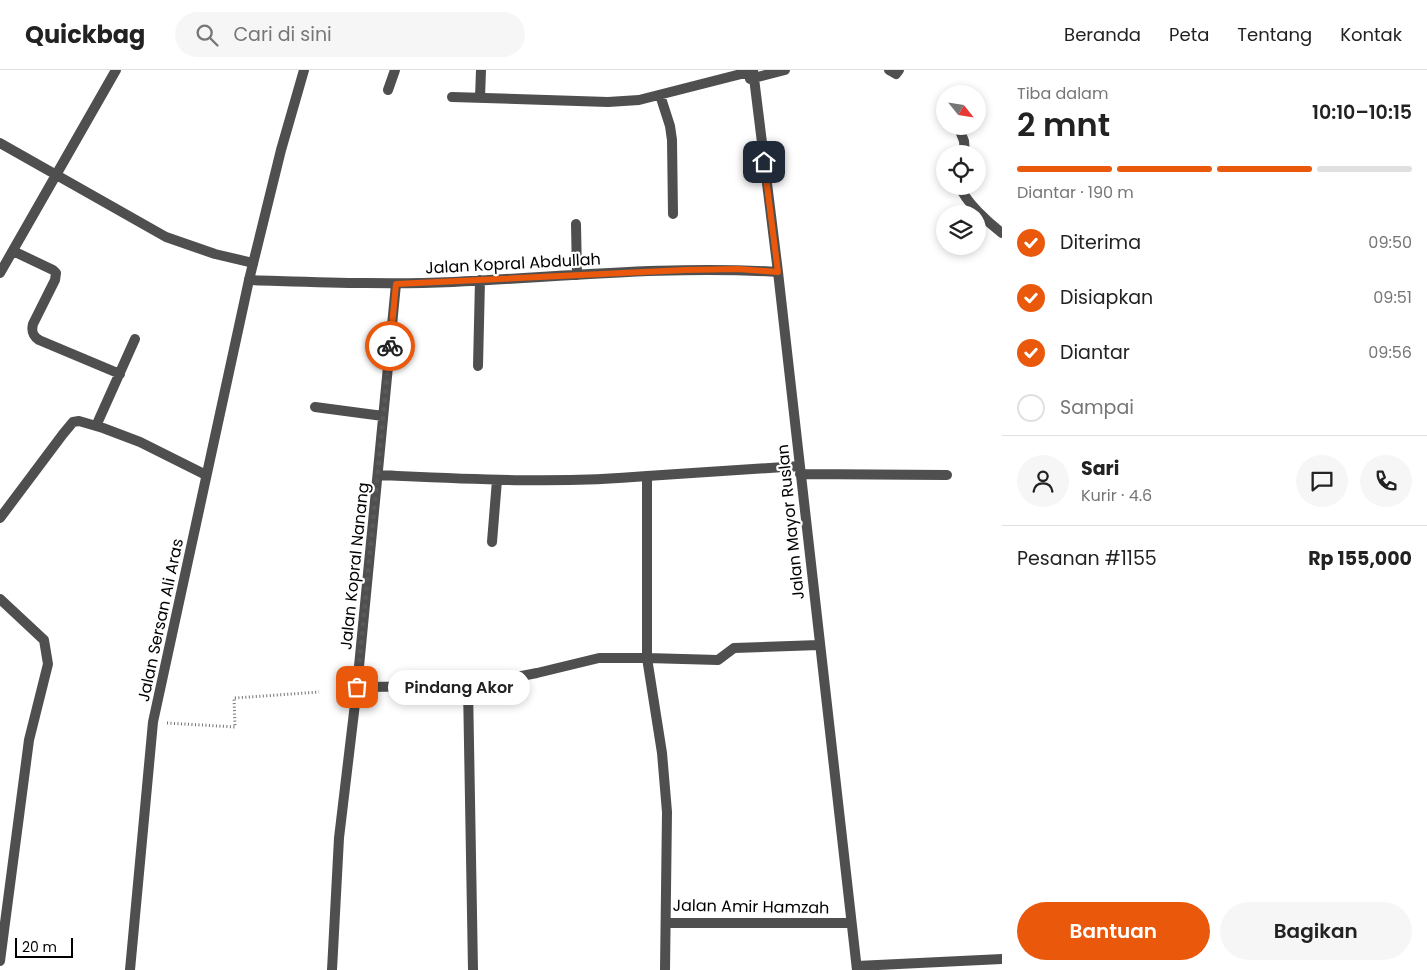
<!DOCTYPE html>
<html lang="id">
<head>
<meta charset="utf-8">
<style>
  body { margin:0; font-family:Poppins,sans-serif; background:#f6f6f6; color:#222; height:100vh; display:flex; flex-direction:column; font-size:19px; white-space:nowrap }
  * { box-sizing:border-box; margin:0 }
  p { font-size:16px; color:#767676 }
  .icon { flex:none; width:28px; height:28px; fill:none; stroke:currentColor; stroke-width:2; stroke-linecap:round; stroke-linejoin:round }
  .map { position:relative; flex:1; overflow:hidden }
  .drawer { display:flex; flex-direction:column; background:#fff; width:425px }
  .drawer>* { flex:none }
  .needle { width:32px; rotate:120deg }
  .tools { position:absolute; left:936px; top:15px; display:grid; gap:10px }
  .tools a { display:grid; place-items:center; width:50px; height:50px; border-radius:50%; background:#fff; box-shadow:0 2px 8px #0003; font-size:25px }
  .scale { position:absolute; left:15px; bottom:12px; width:58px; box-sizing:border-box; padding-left:5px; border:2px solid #000; border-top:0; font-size:14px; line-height:18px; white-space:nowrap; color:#000; -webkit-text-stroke:4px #fff; paint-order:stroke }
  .pin { position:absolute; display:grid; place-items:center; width:42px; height:42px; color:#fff; margin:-21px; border-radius:10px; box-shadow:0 2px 8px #0006 }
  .courier { position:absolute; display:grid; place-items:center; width:50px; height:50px; margin:-25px; border:4px solid #ea580c; border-radius:50%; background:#fff; color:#222; box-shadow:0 1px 6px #0007 }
  .bubble { position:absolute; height:35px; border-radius:18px; background:#fff; box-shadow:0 2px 8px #0003; font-size:16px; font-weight:600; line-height:35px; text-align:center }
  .overview em { font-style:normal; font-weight:600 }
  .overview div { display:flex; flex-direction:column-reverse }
  .overview { display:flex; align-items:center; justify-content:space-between; height:85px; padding:0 15px }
  h1 { font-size:32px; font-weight:600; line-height:38px }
  .bar { display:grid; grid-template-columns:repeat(4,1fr); gap:8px 5px; align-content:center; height:60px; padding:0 15px }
  .bar i { height:6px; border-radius:4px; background:#e0e0e0 }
  .bar .on { background:#ea580c }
  .bar p { grid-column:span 4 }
  .line { display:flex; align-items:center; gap:12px; padding:0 15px; border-top:1px solid #e0e0e0 }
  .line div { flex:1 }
  .round { display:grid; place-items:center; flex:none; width:52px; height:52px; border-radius:26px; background:#f6f6f6 }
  ol { padding:0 15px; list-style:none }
  li { display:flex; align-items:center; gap:15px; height:55px }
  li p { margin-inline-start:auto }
  li .icon { padding:5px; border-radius:50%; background:#ea580c; color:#fff; stroke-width:4 }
  li:last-child { color:#767676 }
  li i { width:28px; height:28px; border:2px solid #e0e0e0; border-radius:50% }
  .button { display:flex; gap:10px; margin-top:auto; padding:10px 15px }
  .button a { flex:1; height:58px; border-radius:30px; background:#ea580c; color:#fff; font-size:20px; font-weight:600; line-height:58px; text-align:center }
  .button a+a { background:#f6f6f6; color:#222 }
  header { display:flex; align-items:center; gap:30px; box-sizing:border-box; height:70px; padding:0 25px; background:#fff; border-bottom:1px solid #e0e0e0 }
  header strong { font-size:24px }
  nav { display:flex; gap:28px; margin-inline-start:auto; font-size:18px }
  .search { width:350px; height:45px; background:#f6f6f6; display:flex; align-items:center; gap:12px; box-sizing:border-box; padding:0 18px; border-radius:28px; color:#767676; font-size:19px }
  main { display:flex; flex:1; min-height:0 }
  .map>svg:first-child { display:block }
</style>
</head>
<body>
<header>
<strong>Quickbag</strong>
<div class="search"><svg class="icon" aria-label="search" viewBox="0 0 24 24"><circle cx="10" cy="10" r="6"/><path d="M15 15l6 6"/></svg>Cari di sini</div>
<nav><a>Beranda</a><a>Peta</a><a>Tentang</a><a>Kontak</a></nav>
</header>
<main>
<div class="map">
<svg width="1002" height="900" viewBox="0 0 1002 900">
  <rect width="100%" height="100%" fill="#fff"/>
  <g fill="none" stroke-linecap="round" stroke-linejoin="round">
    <path stroke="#717171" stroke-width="3" stroke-dasharray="1 2.5" stroke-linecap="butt" d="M167,653L235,657L234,628L319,622"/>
    <path stroke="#4f4f4f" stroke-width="10" d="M753,0L778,202L857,900
      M889,0L896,4L899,0
      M750,9L785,0
      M388,20L395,0
      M660,25L670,56L672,70L673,144
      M452,27L608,32L639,30L753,1
      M480,28L481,0
      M958,56L964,71L965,84
      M0,73L166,167L215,184L253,193
      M960,116C965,132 989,153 1002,163
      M576,154L577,205
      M13,181L53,200L56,203L55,210L33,254C31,262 33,266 39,270L120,304
      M0,203L116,0
      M249,210C317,212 385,215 453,212C561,207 670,195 778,202
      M478,296L480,210
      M315,337L383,346
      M96,356L135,269
      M800,404L947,405
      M378,405C468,409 558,414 647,406V588L718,590L734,578L819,575
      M647,406L799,396
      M0,448L63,364L73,352L79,351L103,358L140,372L206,405
      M492,472L497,410
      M0,529L44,570L48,594L29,670L0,891
      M468,616L473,900
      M357,617L468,616L537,603L599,588H647L662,683L667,742L665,900
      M666,853H851
      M857,896L1002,889
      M332,900L339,768L357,617L396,214"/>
    <path stroke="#4f4f4f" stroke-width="10" d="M130,900L153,652L249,210L281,80L304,0"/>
  </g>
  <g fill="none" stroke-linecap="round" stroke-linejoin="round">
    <path stroke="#595959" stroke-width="5" stroke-dasharray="0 9" d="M357,617L390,276"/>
    <path stroke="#ea580c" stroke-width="6" d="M390,276L396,214L685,200L738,199L778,202L764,92"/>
  </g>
  <g text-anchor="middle" stroke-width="4.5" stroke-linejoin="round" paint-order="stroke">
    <g font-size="16" fill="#000" stroke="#fff">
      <text transform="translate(513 193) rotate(-3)" y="6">Jalan Kopral Abdullah</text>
      <text transform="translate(790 452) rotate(-96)" y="6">Jalan Mayor Ruslan</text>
      <text transform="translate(354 496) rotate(-84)" y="6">Jalan Kopral Nanang</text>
      <text transform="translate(160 550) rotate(-78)" y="6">Jalan Sersan Ali Aras</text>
      <text transform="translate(751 836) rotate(1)" y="6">Jalan Amir Hamzah</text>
    </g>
  </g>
</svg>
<div class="tools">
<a><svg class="needle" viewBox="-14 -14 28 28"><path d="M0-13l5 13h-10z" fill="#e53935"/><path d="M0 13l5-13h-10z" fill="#767676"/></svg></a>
<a><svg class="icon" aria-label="locate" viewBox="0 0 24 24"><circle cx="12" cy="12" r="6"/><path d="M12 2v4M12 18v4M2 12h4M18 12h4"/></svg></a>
<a><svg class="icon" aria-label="layers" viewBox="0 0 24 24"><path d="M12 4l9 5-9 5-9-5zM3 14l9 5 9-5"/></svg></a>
</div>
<div class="scale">20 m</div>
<div class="pin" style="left:357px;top:617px;background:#ea580c"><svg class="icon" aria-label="bag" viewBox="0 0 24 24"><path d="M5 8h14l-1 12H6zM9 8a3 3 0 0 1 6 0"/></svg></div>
<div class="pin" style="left:764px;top:92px;background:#1f2937"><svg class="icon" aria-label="home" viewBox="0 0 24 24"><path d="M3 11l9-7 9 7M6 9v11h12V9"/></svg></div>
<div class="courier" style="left:390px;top:276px"><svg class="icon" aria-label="bike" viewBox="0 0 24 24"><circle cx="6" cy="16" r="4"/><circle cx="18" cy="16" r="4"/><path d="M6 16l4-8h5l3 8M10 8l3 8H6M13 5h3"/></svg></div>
<div class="bubble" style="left:388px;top:600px;width:142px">Pindang Akor</div>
</div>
<section class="drawer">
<div class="overview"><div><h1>2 mnt</h1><p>Tiba dalam</p></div><em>10:10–10:15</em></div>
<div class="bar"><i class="on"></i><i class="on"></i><i class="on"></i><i></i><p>Diantar · 190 m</p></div>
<ol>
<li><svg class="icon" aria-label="check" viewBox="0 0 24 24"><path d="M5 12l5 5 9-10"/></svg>Diterima<p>09:50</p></li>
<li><svg class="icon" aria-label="check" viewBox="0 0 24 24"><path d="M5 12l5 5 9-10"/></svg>Disiapkan<p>09:51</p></li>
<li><svg class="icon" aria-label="check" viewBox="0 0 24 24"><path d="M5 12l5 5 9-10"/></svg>Diantar<p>09:56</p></li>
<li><i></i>Sampai</li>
</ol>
<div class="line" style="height:90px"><a class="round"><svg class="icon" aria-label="person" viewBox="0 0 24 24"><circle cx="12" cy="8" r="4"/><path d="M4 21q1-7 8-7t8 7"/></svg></a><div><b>Sari</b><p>Kurir · 4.6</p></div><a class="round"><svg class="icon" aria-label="chat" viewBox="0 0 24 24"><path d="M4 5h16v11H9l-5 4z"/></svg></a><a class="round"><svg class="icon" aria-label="phone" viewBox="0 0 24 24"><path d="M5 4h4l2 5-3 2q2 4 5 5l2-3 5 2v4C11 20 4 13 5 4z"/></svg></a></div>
<div class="line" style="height:65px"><div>Pesanan #1155</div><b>Rp 155,000</b></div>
<div class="button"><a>Bantuan</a><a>Bagikan</a></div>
</section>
</main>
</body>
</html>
